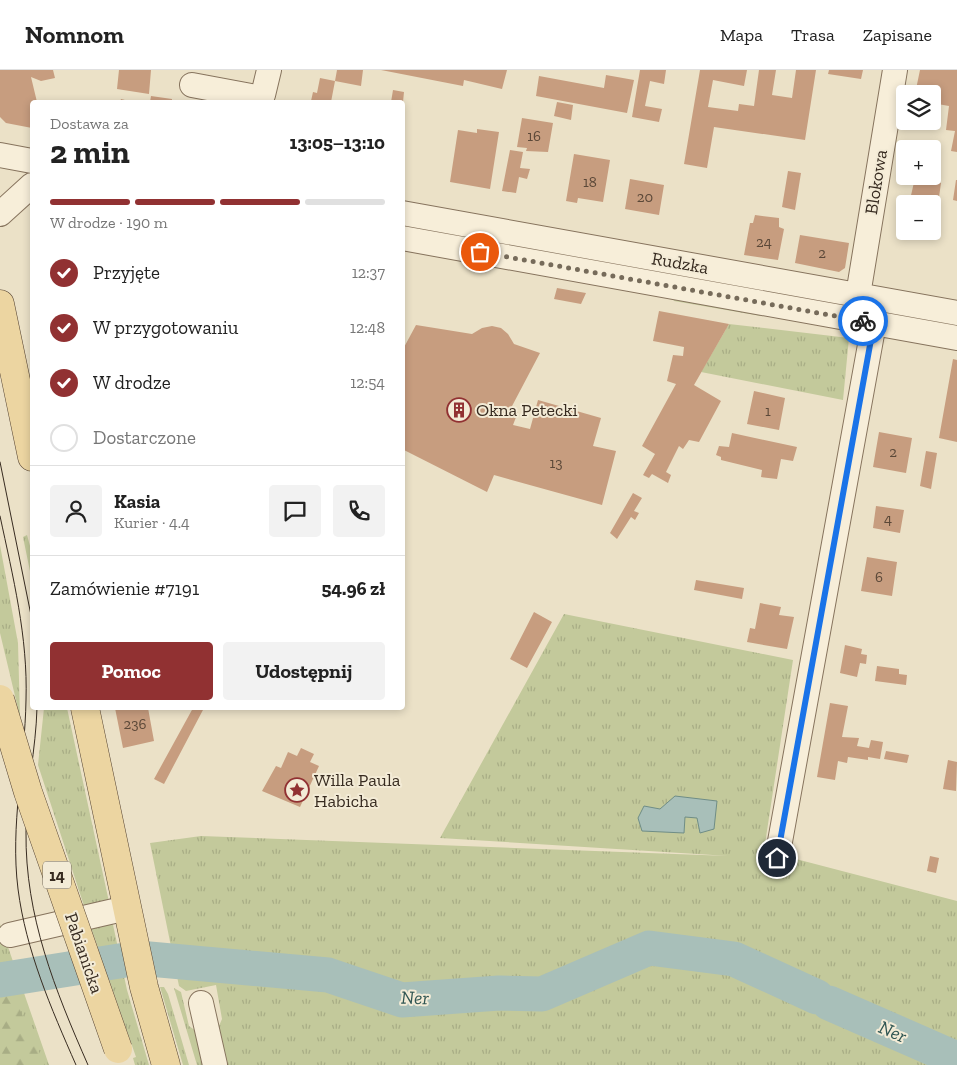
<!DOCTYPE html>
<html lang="pl">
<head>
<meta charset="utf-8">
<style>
  body { margin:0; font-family:"Zilla Slab",serif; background:#f2f2f2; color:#222; height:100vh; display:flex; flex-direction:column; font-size:19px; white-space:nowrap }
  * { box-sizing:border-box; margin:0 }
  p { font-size:16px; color:#767676 }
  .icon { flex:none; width:28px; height:28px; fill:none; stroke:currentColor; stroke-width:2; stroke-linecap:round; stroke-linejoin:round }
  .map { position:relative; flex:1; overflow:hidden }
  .drawer { position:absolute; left:30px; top:30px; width:375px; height:610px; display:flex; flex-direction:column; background:#fff; border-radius:5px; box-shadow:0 2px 8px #0003 }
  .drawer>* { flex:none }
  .fabs { position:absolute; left:896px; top:15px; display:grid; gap:10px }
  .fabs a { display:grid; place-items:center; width:45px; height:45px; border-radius:5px; background:#fff; box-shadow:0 2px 8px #0003; font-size:25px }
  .pin { position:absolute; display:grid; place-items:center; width:42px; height:42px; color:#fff; margin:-21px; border:2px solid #fff; border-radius:50%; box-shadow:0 1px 5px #0007 }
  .courier { position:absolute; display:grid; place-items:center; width:50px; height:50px; margin:-25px; border:4px solid #1a73e8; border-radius:50%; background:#fff; color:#222; box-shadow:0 1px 6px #0007 }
  .headline em { font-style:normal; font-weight:700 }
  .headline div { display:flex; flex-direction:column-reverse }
  .headline { display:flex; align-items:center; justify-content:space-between; height:85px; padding:0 20px }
  h1 { font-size:32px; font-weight:700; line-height:38px }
  .bar { display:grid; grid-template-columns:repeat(4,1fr); gap:8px 5px; align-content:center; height:60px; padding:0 20px }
  .bar i { height:6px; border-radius:4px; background:#e0e0e0 }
  .bar .current { background:#913132 }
  .bar p { grid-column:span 4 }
  .line { display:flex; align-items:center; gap:12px; padding:0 20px; border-top:1px solid #e0e0e0 }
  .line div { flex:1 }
  .round { display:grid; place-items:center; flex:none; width:52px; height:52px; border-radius:5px; background:#f2f2f2 }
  ol { padding:0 20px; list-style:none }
  li { display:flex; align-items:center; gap:15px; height:55px }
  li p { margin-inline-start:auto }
  li .icon { padding:5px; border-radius:50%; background:#913132; color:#fff; stroke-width:4 }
  li:last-child { color:#767676 }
  li i { width:28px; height:28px; border:2px solid #e0e0e0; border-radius:50% }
  .action { display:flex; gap:10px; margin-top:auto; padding:10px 20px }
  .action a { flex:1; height:58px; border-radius:5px; background:#913132; color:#fff; font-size:20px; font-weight:700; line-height:58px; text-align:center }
  .action a+a { background:#f2f2f2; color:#222 }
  header { display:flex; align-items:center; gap:30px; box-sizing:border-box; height:70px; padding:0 25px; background:#fff; border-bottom:1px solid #e0e0e0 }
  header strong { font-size:24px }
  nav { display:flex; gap:28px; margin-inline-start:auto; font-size:18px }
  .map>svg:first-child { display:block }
</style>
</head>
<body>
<header>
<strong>Nomnom</strong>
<nav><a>Mapa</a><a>Trasa</a><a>Zapisane</a></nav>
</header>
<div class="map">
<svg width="957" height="995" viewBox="0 0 957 995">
  <defs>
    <pattern id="grass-tufts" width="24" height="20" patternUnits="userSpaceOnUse" patternTransform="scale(1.25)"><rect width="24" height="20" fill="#c3c99b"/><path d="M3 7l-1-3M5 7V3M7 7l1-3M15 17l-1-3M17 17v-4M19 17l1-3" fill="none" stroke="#a8ad85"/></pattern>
    <pattern id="forest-firs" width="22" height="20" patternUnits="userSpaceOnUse" patternTransform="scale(1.25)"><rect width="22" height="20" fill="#c3c99b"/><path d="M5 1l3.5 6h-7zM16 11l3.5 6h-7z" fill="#a8ad85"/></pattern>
  </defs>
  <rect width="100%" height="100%" fill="#ebe1c7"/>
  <path fill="url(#grass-tufts)" d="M402,153L823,228L822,234L403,158Z
    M672,226L758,242L761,246L674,231Z
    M729,254L849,268L843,330L701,302Z
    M27,465L32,483V511L23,467Z
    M0,475L18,573L20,647L0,563Z
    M564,544L793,590L763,787L796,789L957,831V995H223L216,963L222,949L216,915L186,921L179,916L150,773L201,766L729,786L440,768Z
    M44,638H67L109,832L86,842L38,695Z
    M112,850L127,920L149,995H135L133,988L136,987L89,852Z
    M0,854L49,995H0Z
    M160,917H164L168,924L189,995H183Z
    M174,918L181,922L189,956L196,961L208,995H197Z"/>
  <path fill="url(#forest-firs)" d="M0,896L45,995H0Z"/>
  <path fill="#a8bfb9" stroke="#6f8d86" d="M675,726L717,731L714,759L700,763L697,748L685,747L684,763L642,761L638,748L644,736L660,739Z"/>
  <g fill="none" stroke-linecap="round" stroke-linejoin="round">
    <path stroke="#a8bfb9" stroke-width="35" d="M0,910L138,888L328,905L402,930L499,923L542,924L649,878L734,889L817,927
      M829,933L957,989"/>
  </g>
  <path fill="#c79d7f" d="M0,0H53L55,8L41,11L31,7L37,32H32V58L6,53L0,47Z
    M119,0H151L149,24L117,19Z
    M337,0H363L361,16L335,11Z
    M381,0H507L502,19L464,10L463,16Z
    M640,0H666L664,14L650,11L645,36L662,39L659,52L632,47Z
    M700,0H747L744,16L713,10L708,37L738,41L739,34L754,36L759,0H776L772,25L792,28L796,0H816L805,70L714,57L707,98L684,94Z
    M829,0H863L861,9L828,4Z
    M920,0H957V82L951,81L955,61L946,60L949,36L932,33V24H915Z
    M606,5L634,10L627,43L536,26L539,6L604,18Z
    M320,8L335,11L331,32L311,31L313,22L317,23Z
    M393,20L404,22L403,32H391Z
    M151,26L172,29V32H150Z
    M121,29L133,32H120Z
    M557,32L573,35L571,50L554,46Z
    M522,48L553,53L548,82L526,81L527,78L517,77Z
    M477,59L499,62L490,119L450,112L458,60L477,63Z
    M510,80L523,82L520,98L530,99L527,109L519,107L516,123L502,121Z
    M574,84L610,90L603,132L578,128L577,133L566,131Z
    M788,101L801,103L795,140L782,137Z
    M915,108L941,113L933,169L904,164V161H932V134H909Z
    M630,109L664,115L659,145L625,139Z
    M956,110H957V131L953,130Z
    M755,145L779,148V157L784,159L778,190L744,185L750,153H753Z
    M800,165L849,173L845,198L839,202L795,193Z
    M557,218L586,223L581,234L554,229Z
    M659,241L729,254L694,315L721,331L699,372L689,370L683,379L679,376L666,402L671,405L668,413L652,404L649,408L643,405L655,384L642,376L676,314L667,311L673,285L683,286L684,277L653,271Z
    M416,255L472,264L482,258L492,256L501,258L508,264L514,274L540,283L511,338L518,342L513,355L530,359L538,330L601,348L593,376L616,381L602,435L494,405L487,422L402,379V281Z
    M953,289L957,290V372L939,368Z
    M754,321L785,328L779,360L747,354Z
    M879,362L912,368L906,403L873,397Z
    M732,363L797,377L793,391L781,389L777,409L761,407L762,400L721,390V387L716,385L719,376L729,377Z
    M926,381L937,383L931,419L920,416Z
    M633,423L642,428L634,441L639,443L635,450L631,447L617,469L610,463Z
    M876,436L904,440L900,463L873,458Z
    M867,487L897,492L892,526L861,521Z
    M696,510L744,518L742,529L694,520Z
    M760,533L781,537L779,545L794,547L787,579L747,572L750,558L755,559Z
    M534,542L552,552L527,598L510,589Z
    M845,575L862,579L861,584L867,585L866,594L860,593L857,607L840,603Z
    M877,596L899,599V604L907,605L906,615L875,611Z
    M830,633L848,636L842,667L859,668L857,676L869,678L871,670L883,672L880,689L868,687V690L848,687L847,693L838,691L835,710L817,707Z
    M115,638H148L154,671L123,678Z
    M193,638H204L164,714L154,709Z
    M301,678L314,684L310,692L319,696L300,737L262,721L276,696L281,698L288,682L297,686Z
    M886,681L909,685L907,693L884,689Z
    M948,690L957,692L956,721L943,719Z
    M930,786L939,788L936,803L927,801Z"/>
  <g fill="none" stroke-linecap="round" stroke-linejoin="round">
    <g stroke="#86735d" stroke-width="26">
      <path id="minor" d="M192,15L256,27L263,25L269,0
        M0,85L32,91
        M402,143L957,243
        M0,144L32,115
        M402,168L957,268
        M777,788L874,253L858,225L895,0
        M10,865L127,838
        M201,933L215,995"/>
    </g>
    <g stroke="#544231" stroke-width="29">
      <path id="major" d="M0,234L32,387
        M85,638L144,917L166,995"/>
    </g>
    <use href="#minor" stroke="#f7eed9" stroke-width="24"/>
    <use href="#major" stroke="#ecd5a1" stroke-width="28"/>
    <path stroke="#372b20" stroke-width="1" d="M0,392L32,550
      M0,446C13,507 28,567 26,630C25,693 10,755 18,819C26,881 51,938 76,995
      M37,638C36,679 26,721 26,762C25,846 55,920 88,995"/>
    <g stroke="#544231" stroke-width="29" stroke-linecap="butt">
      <path id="major-bridge" d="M0,629L28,722L118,979"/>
    </g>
    <use href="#major-bridge" stroke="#ecd5a1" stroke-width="28"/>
  </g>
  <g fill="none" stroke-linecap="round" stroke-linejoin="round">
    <path stroke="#766b5a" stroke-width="5" stroke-dasharray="0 9" d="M480,182L863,251"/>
    <path stroke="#1a73e8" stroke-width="6" d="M777,788L874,253L863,251"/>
  </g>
  <defs>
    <g id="building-ring" transform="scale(1.25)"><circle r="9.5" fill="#f3ebd6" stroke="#913132" stroke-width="1.5"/><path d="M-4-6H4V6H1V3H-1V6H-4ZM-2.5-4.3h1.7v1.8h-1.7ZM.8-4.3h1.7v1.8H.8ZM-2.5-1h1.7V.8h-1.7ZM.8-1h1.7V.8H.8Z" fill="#913132"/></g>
    <g id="sight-ring" transform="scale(1.25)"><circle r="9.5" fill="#f3ebd6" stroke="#913132" stroke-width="1.5"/><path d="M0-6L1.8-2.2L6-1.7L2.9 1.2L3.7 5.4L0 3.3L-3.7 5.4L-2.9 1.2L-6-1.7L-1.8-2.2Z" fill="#913132"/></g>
  </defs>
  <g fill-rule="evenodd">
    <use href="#building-ring" x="459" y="340"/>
    <use href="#sight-ring" x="297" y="720"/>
  </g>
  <g text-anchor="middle" stroke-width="4" stroke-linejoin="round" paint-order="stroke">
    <g font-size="15" fill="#5b4838">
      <text x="534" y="71">16</text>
      <text x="590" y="117">18</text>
      <text x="645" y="132">20</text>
      <text x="764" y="177">24</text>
      <text x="822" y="188">2</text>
      <text x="768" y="346">1</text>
      <text x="893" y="387">2</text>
      <text x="556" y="398">13</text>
      <text x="888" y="454">4</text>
      <text x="879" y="512">6</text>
      <text x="135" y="659">236</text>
    </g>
    <rect fill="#f3ebd6" stroke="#6f6557" stroke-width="1" x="43" y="791.5" width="28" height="27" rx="4"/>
    <g font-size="16" font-weight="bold" fill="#372b20">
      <text x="57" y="811">14</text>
    </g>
    <g font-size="18" fill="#372b20" stroke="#f3ebd6">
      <text transform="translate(876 112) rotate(-81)" y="6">Blokowa</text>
      <text transform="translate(680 193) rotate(10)" y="6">Rudzka</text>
      <text transform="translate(84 883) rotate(71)" y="6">Pabianicka</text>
    </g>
    <g font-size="18" fill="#372b20" stroke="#f3ebd6" text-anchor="start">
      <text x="476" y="346">Okna Petecki</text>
      <text x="314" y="716">Willa Paula<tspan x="314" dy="21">Habicha</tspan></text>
    </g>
    <g font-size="19" font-style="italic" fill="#305653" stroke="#f3ebd6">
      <text transform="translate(415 927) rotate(1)" y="7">Ner</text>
      <text transform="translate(893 961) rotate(24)" y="7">Ner</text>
    </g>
  </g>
</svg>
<div class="fabs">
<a><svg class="icon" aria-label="layers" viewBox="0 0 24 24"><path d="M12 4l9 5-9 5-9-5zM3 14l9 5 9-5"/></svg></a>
<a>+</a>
<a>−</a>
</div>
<div class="pin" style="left:480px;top:182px;background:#ea580c"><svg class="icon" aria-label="bag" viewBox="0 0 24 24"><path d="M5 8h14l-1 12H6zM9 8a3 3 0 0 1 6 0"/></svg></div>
<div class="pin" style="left:777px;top:788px;background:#1f2937"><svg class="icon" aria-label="home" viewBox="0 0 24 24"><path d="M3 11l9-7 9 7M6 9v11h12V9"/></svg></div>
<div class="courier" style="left:863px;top:251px"><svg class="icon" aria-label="bike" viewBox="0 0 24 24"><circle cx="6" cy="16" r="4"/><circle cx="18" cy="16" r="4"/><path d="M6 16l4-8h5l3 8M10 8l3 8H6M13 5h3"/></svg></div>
<section class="drawer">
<div class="headline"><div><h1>2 min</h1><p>Dostawa za</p></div><em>13:05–13:10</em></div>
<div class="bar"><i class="current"></i><i class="current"></i><i class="current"></i><i></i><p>W drodze · 190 m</p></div>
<ol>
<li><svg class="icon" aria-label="check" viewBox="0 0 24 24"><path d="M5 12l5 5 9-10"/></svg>Przyjęte<p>12:37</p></li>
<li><svg class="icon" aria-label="check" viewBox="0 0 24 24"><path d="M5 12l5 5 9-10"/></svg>W przygotowaniu<p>12:48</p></li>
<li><svg class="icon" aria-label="check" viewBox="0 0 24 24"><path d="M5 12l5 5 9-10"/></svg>W drodze<p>12:54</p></li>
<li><i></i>Dostarczone</li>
</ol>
<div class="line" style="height:90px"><a class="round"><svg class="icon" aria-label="person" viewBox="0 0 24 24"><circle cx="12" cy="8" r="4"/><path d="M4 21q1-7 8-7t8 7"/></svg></a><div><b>Kasia</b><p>Kurier · 4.4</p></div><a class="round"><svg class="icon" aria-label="chat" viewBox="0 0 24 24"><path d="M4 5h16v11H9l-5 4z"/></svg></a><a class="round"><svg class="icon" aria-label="phone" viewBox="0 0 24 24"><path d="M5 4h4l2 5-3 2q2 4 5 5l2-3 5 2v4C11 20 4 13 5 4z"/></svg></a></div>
<div class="line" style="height:65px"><div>Zamówienie #7191</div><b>54.96 zł</b></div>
<div class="action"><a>Pomoc</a><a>Udostępnij</a></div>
</section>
</div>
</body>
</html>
